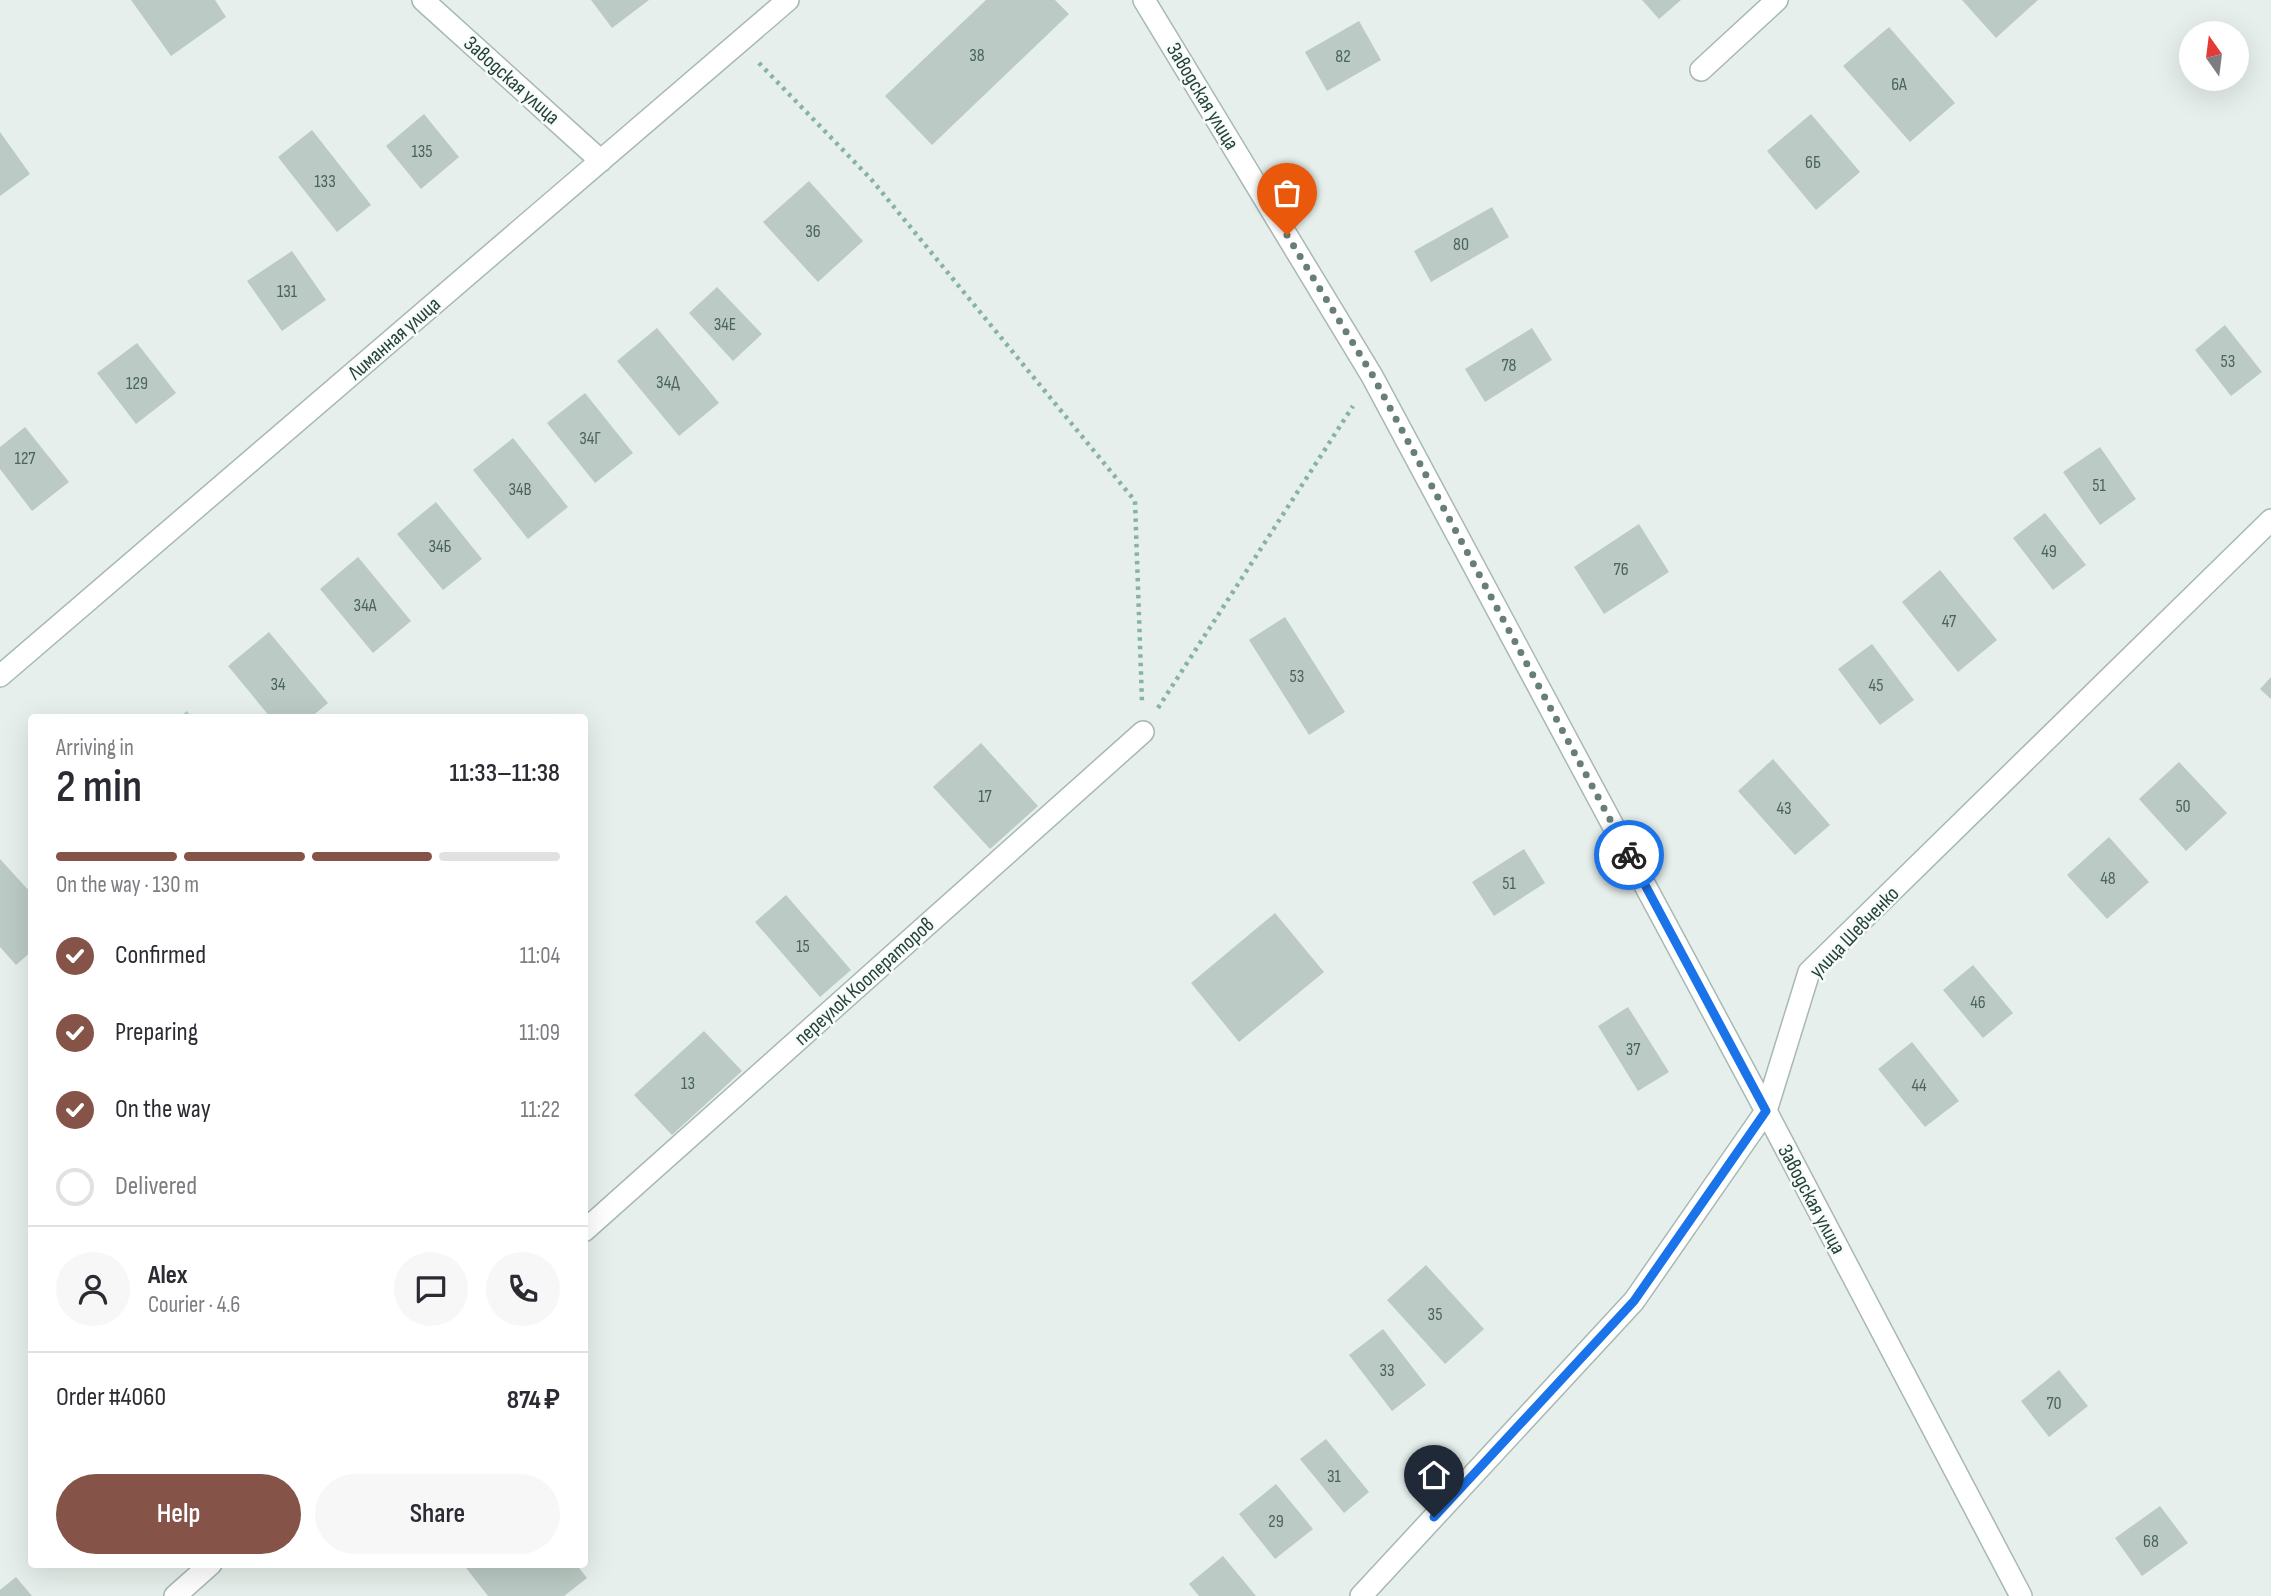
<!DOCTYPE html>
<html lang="en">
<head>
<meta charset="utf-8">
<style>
  body { margin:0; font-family:"Sofia Sans Condensed",sans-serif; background:#f7f7f7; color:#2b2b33; height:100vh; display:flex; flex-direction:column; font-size:26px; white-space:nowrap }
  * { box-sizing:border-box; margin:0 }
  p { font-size:23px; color:#7c7c81 }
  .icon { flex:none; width:38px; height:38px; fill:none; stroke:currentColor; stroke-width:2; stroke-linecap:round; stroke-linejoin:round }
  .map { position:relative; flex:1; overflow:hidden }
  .drawer { position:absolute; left:28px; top:714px; width:560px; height:854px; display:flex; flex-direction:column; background:#fff; border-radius:7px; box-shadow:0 7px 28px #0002 }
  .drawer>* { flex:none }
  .needle { width:46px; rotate:346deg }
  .controls { position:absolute; left:2179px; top:21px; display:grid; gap:14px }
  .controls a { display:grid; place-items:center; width:70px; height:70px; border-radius:50%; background:#fff; box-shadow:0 7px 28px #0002; font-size:35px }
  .pin { position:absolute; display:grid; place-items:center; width:60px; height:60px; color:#fff; margin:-72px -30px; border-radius:50% 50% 50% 0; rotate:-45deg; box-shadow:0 0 7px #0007 }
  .pin .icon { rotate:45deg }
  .courier { position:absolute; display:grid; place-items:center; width:70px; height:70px; margin:-35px; border:5px solid #1a73e8; border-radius:50%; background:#fff; color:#222; box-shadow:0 2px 9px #0007 }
  .overview em { font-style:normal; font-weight:600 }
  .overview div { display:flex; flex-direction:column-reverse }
  .overview { display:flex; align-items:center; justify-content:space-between; height:119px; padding:0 28px }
  h1 { font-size:46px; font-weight:600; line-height:52px }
  .bar { display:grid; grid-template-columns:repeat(4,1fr); gap:10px 7px; align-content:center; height:84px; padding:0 28px }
  .bar i { height:9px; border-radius:5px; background:#e1e1e2 }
  .bar .current { background:#855347 }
  .bar p { grid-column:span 4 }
  .line { display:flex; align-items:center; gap:18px; padding:0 28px; border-top:2px solid #e1e1e2 }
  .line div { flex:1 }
  .round { display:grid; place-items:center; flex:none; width:74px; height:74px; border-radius:37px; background:#f7f7f7 }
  ol { padding:0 28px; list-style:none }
  li { display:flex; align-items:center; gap:21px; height:77px }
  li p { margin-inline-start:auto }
  li .icon { padding:7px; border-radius:50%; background:#855347; color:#fff; stroke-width:4 }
  li:last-child { color:#7c7c81 }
  li i { width:38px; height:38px; border:4px solid #e1e1e2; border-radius:50% }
  .primary-button { display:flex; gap:14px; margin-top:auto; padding:14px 28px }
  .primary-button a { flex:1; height:80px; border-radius:42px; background:#855347; color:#fff; font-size:28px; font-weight:600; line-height:80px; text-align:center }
  .primary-button a+a { background:#f7f7f7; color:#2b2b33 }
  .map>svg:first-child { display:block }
</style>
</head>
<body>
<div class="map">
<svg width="2271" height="1596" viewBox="0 0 2271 1596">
  <rect width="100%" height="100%" fill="#e6efeb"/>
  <path fill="#bbcac4" d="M131,0H215L226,17L171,56Z
    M591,0H649L612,28Z
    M986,0H1055L1069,14L932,145L885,96Z
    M1642,0H1681L1659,19Z
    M1962,0H2038L1996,38Z
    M1359,21L1381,60L1327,91L1305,52Z
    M1889,27L1955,103L1910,142L1843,66Z
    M424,114L459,157L421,189L386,146Z
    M1811,114L1860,172L1816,210L1767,151Z
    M312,130L371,205L337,232L278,157Z
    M0,132L30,174L0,196Z
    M809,181L863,241L818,282L763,222Z
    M1492,207L1509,237L1431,282L1414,251Z
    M292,251L326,300L282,331L247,281Z
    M717,287L762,334L733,361L689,313Z
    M2225,325L2262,372L2231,396L2195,350Z
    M657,328L719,403L679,436L617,361Z
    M1532,328L1552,360L1485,402L1465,369Z
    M137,343L176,393L136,424L97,373Z
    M585,393L633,453L595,483L547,423Z
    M25,427L69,482L32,511L0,469V447Z
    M513,438L568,507L528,539L473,470Z
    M2100,447L2136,499L2100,525L2063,472Z
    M436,502L482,559L443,590L397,534Z
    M2045,513L2086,565L2053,590L2013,538Z
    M1639,524L1669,572L1604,614L1574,567Z
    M358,557L411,621L373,653L320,589Z
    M1940,570L1997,640L1958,672L1902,602Z
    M1285,617L1345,712L1309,735L1249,640Z
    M269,632L328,703L310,718H271L228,666Z
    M1872,644L1914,700L1880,725L1838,669Z
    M2271,677V699L2260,689Z
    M187,711L192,718H178Z
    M981,743L1038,806L990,849L933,787Z
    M1773,759L1830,825L1795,855L1738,791Z
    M2179,762L2227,813L2186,851L2139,799Z
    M2109,837L2149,882L2107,919L2067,875Z
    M1524,849L1545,883L1494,916L1472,882Z
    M0,859L32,894V951L16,965L0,947Z
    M786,895L851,970L820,997L755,922Z
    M1275,913L1324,972L1239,1042L1191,983Z
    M1973,965L2013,1013L1983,1038L1943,990Z
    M1628,1007L1669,1072L1638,1091L1598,1026Z
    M704,1031L742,1071L672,1135L634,1095Z
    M1912,1042L1959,1101L1925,1127L1878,1069Z
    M1426,1265L1484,1329L1445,1364L1387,1300Z
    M1383,1329L1426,1385L1392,1411L1349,1355Z
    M2059,1370L2088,1406L2049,1437L2021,1401Z
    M1326,1439L1369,1492L1344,1513L1300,1459Z
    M1276,1484L1313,1529L1275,1559L1239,1514Z
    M2160,1506L2188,1543L2142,1576L2115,1538Z
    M1223,1556L1256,1596H1199L1189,1584Z
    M463,1564H576L587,1578L564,1596H488Z
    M16,1577L32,1596H0V1590Z"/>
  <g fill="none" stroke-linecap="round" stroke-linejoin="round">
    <g stroke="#a8b8b2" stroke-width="24">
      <path id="street" d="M423,0L601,161
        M1144,0L1372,376L1766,1111L2021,1596
        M1701,70L1777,0
        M0,676L788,0
        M584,1231L1143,732
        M175,1596L211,1564
        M1361,1596L1634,1301L1766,1111L1809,972L2271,520"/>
    </g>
    <path stroke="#86b3a5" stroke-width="4.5" stroke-dasharray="3.5 5" stroke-linecap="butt" d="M759,63L871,179L1135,501L1142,702
      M1158,708L1353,406"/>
    <use href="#street" stroke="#fff" stroke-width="21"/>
  </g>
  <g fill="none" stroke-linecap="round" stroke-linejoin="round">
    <path stroke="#687f78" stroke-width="7" stroke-dasharray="0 12.6" d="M1287,235L1373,376L1629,855"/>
    <path stroke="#1a73e8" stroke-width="9" d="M1434,1517L1634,1301L1766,1111L1629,855"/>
  </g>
  <g text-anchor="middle" stroke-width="5" stroke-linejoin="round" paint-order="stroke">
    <g font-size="18" fill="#4a645c">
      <text x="977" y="61">38</text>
      <text x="1343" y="62">82</text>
      <text x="1899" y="90">6А</text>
      <text x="422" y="157">135</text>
      <text x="1813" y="168">6Б</text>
      <text x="325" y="187">133</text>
      <text x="813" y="237">36</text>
      <text x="1461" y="250">80</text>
      <text x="287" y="297">131</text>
      <text x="725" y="330">34Е</text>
      <text x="2228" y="367">53</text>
      <text x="1509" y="371">78</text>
      <text x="668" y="388">34Д</text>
      <text x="137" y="389">129</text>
      <text x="590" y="444">34Г</text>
      <text x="25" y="464">127</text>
      <text x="2099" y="491">51</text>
      <text x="520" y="495">34В</text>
      <text x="440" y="552">34Б</text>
      <text x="2049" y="557">49</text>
      <text x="1621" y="575">76</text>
      <text x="365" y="611">34А</text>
      <text x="1949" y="627">47</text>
      <text x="1297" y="682">53</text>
      <text x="278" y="690">34</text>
      <text x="1876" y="691">45</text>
      <text x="985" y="802">17</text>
      <text x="2183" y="812">50</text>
      <text x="1784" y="814">43</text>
      <text x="2108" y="884">48</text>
      <text x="1509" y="889">51</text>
      <text x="803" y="952">15</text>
      <text x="1978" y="1008">46</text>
      <text x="1633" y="1055">37</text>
      <text x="688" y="1089">13</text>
      <text x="1919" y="1091">44</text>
      <text x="1435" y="1320">35</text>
      <text x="1387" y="1376">33</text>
      <text x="2054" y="1409">70</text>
      <text x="1334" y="1482">31</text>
      <text x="1276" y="1527">29</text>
      <text x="2151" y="1547">68</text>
    </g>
    <g font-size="21" fill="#24423a" stroke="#f7fbf9">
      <text transform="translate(512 80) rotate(42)" y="7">Заводская улица</text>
      <text transform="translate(1203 96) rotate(59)" y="7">Заводская улица</text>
      <text transform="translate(394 338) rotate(-41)" y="7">Лиманная улица</text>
      <text transform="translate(1854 932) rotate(-46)" y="7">улица Шевченко</text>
      <text transform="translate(864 981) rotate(-42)" y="7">переулок Кооператоров</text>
      <text transform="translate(1812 1199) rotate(62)" y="7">Заводская улица</text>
    </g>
  </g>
</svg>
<div class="controls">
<a><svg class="needle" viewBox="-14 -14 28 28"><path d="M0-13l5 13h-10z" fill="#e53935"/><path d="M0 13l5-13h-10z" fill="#7c7c81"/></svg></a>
</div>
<div class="pin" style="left:1287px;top:235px;background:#ea580c"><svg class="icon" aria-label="bag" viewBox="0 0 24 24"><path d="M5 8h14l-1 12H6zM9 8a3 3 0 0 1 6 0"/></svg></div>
<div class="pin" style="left:1434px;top:1517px;background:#1f2937"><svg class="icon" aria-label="home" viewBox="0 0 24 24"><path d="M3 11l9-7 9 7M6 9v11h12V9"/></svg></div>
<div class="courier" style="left:1629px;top:855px"><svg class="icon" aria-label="bike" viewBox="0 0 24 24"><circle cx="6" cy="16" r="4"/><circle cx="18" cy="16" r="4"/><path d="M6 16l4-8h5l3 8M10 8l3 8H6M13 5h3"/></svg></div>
<section class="drawer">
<div class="overview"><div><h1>2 min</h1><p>Arriving in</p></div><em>11:33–11:38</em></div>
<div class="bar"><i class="current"></i><i class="current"></i><i class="current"></i><i></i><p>On the way · 130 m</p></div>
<ol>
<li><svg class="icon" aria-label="check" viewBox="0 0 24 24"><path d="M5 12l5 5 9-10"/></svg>Confirmed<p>11:04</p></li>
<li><svg class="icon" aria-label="check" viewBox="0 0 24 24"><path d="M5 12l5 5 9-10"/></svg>Preparing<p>11:09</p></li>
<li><svg class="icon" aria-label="check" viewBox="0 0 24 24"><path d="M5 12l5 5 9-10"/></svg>On the way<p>11:22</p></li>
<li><i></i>Delivered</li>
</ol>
<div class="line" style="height:126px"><a class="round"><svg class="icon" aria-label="person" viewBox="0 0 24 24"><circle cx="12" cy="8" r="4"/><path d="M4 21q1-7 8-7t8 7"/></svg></a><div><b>Alex</b><p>Courier · 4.6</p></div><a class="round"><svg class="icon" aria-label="chat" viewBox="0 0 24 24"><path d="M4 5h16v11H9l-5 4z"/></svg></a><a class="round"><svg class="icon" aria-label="phone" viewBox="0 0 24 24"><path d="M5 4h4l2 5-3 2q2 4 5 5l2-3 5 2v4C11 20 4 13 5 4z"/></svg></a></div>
<div class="line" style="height:91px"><div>Order #4060</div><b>874 ₽</b></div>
<div class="primary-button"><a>Help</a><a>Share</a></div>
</section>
</div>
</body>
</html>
